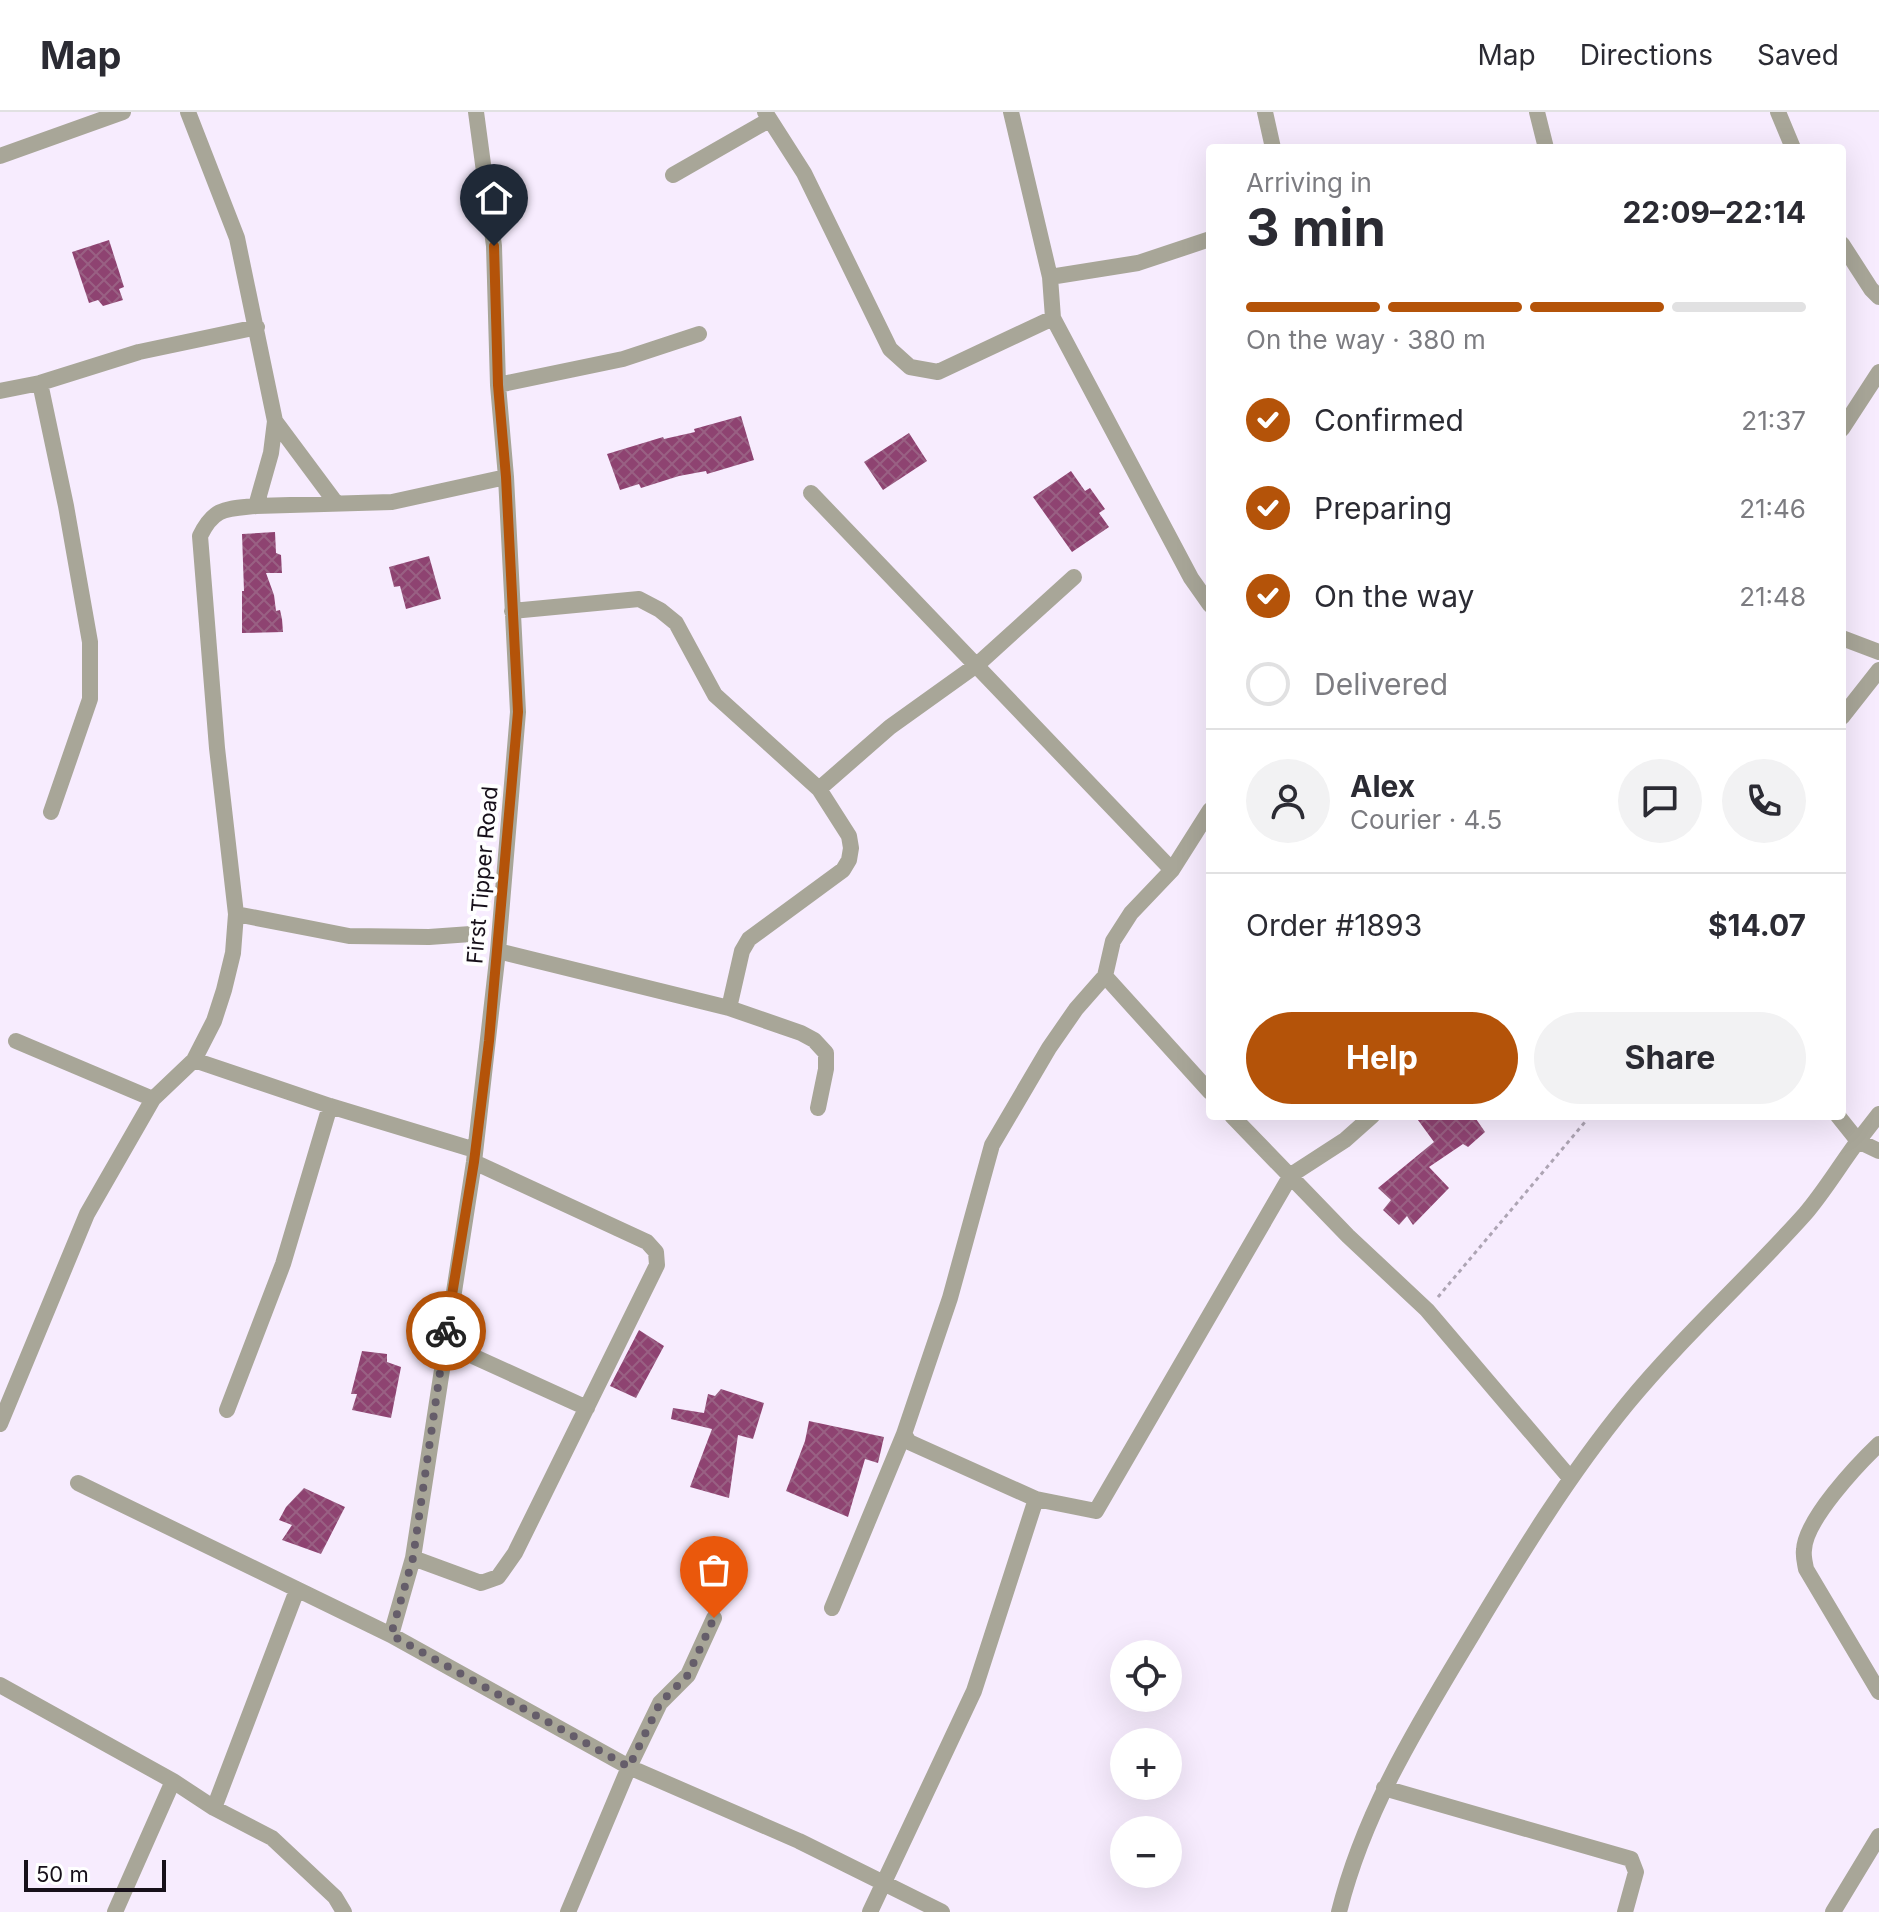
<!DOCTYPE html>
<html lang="en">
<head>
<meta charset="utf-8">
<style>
  body { margin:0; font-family:Inter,sans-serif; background:#f2f2f3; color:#2b2b33; height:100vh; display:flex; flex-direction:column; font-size:30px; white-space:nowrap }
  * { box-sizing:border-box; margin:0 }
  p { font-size:26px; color:#7c7c81 }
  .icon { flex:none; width:44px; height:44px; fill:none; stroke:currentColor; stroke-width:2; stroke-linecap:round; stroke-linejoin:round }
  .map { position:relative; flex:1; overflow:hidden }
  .details { position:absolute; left:1206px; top:32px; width:640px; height:976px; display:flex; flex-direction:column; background:#fff; border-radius:8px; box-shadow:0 8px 32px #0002 }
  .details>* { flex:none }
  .buttons { position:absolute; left:1110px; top:1528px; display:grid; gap:16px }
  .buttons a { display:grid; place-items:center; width:72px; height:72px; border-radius:50%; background:#fff; box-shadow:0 8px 32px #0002; font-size:40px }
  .scale { position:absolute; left:24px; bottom:20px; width:142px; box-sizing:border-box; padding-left:8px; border:4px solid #17101a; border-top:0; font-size:22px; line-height:28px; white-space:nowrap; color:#17101a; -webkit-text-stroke:6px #fff; paint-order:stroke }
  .pin { position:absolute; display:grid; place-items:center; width:68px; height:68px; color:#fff; margin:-82px -34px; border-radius:50% 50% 50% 0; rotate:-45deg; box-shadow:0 0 8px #0007 }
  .pin .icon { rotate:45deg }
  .courier { position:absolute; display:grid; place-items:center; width:80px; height:80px; margin:-40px; border:6px solid #b45309; border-radius:50%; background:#fff; color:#222; box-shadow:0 2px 10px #0007 }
  .summary em { font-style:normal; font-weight:700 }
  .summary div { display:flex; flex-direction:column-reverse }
  .summary { display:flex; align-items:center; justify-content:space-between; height:136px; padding:0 40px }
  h1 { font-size:52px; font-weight:700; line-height:60px }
  .bar { display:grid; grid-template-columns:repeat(4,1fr); gap:12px 8px; align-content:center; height:96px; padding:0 40px }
  .bar i { height:10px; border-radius:6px; background:#e1e1e2 }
  .bar .selected { background:#b45309 }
  .bar p { grid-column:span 4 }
  .line { display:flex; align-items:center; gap:20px; padding:0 40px; border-top:2px solid #e1e1e2 }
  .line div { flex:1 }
  .round { display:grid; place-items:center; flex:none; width:84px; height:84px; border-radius:42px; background:#f2f2f3 }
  ol { padding:0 40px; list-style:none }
  li { display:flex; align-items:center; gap:24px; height:88px }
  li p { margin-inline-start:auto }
  li .icon { padding:8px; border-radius:50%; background:#b45309; color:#fff; stroke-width:4 }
  li:last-child { color:#7c7c81 }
  li i { width:44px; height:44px; border:4px solid #e1e1e2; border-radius:50% }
  .cta { display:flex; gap:16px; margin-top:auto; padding:16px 40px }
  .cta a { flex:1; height:92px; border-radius:48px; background:#b45309; color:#fff; font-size:32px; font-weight:700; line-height:92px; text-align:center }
  .cta a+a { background:#f2f2f3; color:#2b2b33 }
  header { display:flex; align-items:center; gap:48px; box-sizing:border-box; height:112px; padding:0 40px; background:#fff; border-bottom:2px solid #e1e1e2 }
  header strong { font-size:38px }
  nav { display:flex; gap:44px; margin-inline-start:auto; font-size:28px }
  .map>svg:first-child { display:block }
</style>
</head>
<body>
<header>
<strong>Map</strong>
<nav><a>Map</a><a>Directions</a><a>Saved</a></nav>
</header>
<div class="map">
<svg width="1879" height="1800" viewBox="0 0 1879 1800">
  <defs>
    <pattern id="building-cross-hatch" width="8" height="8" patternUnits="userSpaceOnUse" patternTransform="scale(2)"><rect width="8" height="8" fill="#8e4371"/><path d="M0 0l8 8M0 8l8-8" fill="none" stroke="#996083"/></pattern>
  </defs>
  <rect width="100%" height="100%" fill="#f7ecfe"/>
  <path fill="url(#building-cross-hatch)" d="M109,128L124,175L119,177L123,188L103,194L98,188L89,191L72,140Z
    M741,304L754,348L707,362L706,359L679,364L641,376L639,372L620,378L607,342L663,325L664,327L695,320L694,317Z
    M909,321L927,349L883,378L864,350Z
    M1071,359L1085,379L1090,376L1105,397L1099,401L1109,415L1072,440L1033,385Z
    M275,420L276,441L281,443L282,461H266L274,483L276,499L280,498L282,507L283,520L242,521V479H244L242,422Z
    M429,444L441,487L406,497L400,474L394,475L389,455Z
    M1415,1004H1474L1485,1020L1468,1035L1463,1032L1429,1055L1449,1076L1413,1113L1407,1104L1399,1113L1383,1098L1391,1088L1378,1076L1434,1030Z
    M639,1218L664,1234L636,1286L610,1274Z
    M362,1239L387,1242V1250L401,1255L391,1306L352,1298L357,1282H351Z
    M721,1277L764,1291L753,1327L738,1323L729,1386L690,1375L712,1317L671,1307L673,1296L704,1301L708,1282L715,1284Z
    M809,1309L884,1325L878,1351L865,1347L848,1405L786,1379L805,1329Z
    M304,1376L345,1395L321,1442L282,1428L292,1413L279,1408L286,1395Z"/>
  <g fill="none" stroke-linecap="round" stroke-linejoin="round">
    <path stroke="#ada4b3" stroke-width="3" stroke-dasharray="4 4" stroke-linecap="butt" d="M1438,1185L1590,1004"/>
    <path stroke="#a8a698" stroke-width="16" d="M188,0L237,126L275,309L271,341L256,394C226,397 214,395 200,424L217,636L236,802L233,841L224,878L214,909L194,948
      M765,0L804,61L890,237L910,255L938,260L1053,206
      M1011,0L1050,165L1053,206L1191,466L1210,493
      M1265,0L1273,36
      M1537,0L1546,36
      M1778,0L1793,36
      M0,44L123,0
      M673,63L769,8
      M1842,132L1871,177L1879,185
      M1050,165L1138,151L1210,127
      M40,271L66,394L90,530V587L51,700
      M498,273L623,247L699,222
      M0,279L40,271L139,240L257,215
      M275,309L336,391
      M1842,317L1879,260
      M811,381L1172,758
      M256,394L392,390L506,365
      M512,499L639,487L660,498L676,511L715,583L819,677L849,724L851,736L849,748L843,758L749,827L742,839L729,896
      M1842,526L1879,540
      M1842,605L1879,558
      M819,677L890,615L978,552L1074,465
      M1210,698L1172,758L1131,801L1113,829L1105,864L1076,897L1049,936L992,1033L950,1186L904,1322L909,1330L1036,1387L1096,1399L1291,1063L1345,1028L1372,1004
      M236,802L349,824L429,825L471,822
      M498,839L729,896L801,921L814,928L826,941V957L818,996
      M1105,864L1210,980
      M16,929L153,987
      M1879,1002L1858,1029L1879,1039
      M1232,1004L1348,1124L1427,1198L1570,1366
      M444,1231L587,1296
      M227,1298L283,1152L330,994
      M0,1312L87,1102L153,987L194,948L330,994L475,1038
      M1879,1332C1858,1352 1805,1408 1804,1438C1803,1444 1805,1451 1806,1457L1879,1580
      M78,1371L391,1523L629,1655L799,1729L942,1800
      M413,1446L481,1471L498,1465L515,1441L657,1153L656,1140L647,1130L474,1050
      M832,1496L904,1322
      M391,1523L413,1446L474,1050L498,839L518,600L506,365L498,273L494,134L476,0
      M0,1573L173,1669L214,1696L272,1726L335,1785L344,1800
      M1384,1676L1631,1747L1636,1760L1625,1800
      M214,1696L297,1478
      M115,1800L173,1669
      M568,1800L629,1655L660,1591L688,1563L714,1506
      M870,1800L974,1579L1036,1387
      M1339,1800C1364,1699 1419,1611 1472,1523C1520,1443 1568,1364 1627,1292C1682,1225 1747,1167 1805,1102C1824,1080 1840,1053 1858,1029L1838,1004
      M1833,1800L1879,1724"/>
  </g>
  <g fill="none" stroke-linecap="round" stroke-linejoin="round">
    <path stroke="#655d6a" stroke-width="8" stroke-dasharray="0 14.4" d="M446,1219L413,1446L391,1523L629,1655L660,1591L688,1563L714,1506"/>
    <path stroke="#b45309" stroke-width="10" d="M446,1219L474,1050L489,929L518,600L506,365L498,273L494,134"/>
  </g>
  <g text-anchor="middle" stroke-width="8" stroke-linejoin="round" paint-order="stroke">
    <g font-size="22" fill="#17101a" stroke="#fff">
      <text transform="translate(482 763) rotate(-85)" y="8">First Tipper Road</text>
    </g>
  </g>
</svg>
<div class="buttons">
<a><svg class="icon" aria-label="locate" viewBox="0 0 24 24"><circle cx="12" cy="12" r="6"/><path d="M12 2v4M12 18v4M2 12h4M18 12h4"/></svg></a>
<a>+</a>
<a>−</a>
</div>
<div class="scale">50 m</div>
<div class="pin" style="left:714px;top:1506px;background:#ea580c"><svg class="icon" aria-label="bag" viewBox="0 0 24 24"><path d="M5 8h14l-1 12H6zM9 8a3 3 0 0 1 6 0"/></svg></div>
<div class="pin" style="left:494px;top:134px;background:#1f2937"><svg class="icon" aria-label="home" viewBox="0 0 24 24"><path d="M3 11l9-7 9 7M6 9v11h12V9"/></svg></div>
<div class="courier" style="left:446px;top:1219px"><svg class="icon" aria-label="bike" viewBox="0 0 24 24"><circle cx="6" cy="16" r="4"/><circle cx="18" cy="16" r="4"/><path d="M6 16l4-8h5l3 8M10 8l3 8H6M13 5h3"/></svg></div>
<section class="details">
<div class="summary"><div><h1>3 min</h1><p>Arriving in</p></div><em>22:09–22:14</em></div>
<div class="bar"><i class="selected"></i><i class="selected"></i><i class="selected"></i><i></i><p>On the way · 380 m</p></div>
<ol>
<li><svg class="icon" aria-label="check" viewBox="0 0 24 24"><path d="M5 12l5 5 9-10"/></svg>Confirmed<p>21:37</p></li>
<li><svg class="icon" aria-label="check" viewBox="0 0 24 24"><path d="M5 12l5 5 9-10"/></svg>Preparing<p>21:46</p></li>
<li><svg class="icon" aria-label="check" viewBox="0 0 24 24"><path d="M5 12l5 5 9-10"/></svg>On the way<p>21:48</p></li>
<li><i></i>Delivered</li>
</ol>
<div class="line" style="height:144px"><a class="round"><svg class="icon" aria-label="person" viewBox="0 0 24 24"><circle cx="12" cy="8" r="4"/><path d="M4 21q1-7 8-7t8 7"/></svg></a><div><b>Alex</b><p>Courier · 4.5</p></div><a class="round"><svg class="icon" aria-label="chat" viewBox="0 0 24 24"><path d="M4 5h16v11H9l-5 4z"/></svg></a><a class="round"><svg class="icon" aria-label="phone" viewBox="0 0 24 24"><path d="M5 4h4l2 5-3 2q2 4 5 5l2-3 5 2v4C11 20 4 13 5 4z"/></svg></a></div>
<div class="line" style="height:104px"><div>Order #1893</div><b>$14.07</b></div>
<div class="cta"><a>Help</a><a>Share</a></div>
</section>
</div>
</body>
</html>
